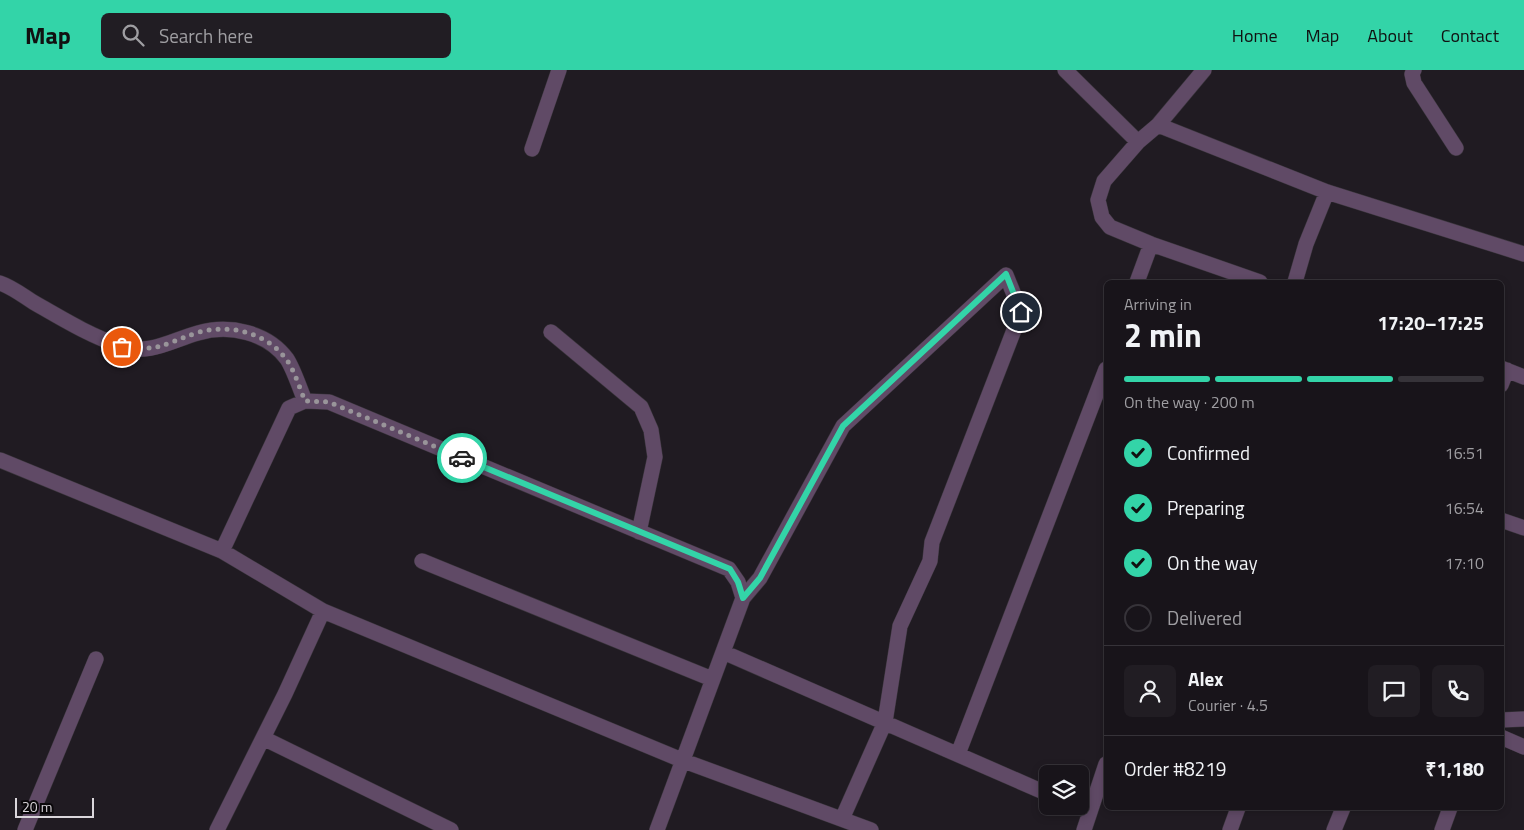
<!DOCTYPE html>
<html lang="en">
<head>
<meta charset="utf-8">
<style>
  body { margin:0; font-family:"Titillium Web",sans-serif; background:#211d23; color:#f1f3f6; height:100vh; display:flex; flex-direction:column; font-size:19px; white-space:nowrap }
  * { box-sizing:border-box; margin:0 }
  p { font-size:16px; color:#9f9ea2 }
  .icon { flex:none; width:28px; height:28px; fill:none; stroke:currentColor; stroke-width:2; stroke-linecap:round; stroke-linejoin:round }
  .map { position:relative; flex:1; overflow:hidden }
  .sheet { position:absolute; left:1104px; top:210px; width:400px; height:530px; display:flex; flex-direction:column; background:#18141a; border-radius:8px; box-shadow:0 2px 8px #0003,0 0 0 1px #363339 }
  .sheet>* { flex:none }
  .controls { position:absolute; left:1039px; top:695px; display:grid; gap:10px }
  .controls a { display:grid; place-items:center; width:50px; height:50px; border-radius:8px; background:#18141a; box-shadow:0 2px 8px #0003,0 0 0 1px #363339; font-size:25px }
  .scale { position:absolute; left:15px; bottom:12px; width:79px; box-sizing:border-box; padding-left:5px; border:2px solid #dad6db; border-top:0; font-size:14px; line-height:18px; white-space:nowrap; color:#dad6db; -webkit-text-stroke:4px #090709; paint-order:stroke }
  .pin { position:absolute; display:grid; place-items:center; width:42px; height:42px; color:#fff; margin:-21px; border:2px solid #fff; border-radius:50%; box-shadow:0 1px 5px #0007 }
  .courier { position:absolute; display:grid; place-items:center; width:50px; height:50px; margin:-25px; border:4px solid #33d4a8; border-radius:50%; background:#fff; color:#222; box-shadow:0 1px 6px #0007 }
  .overview em { font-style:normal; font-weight:700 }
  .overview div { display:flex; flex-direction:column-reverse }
  .overview { display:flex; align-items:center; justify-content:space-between; height:85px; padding:0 20px }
  h1 { font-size:32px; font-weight:700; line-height:38px }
  .bar { display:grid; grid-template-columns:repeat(4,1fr); gap:8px 5px; align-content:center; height:60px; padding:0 20px }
  .bar i { height:6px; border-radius:4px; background:#363339 }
  .bar .current { background:#33d4a8 }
  .bar p { grid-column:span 4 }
  .line { display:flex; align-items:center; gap:12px; padding:0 20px; border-top:1px solid #363339 }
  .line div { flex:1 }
  .round { display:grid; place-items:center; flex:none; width:52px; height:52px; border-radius:8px; background:#211d23 }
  ol { padding:0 20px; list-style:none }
  li { display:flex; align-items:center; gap:15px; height:55px }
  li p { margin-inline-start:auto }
  li .icon { padding:5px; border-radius:50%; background:#33d4a8; color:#111; stroke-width:4 }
  li:last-child { color:#9f9ea2 }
  li i { width:28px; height:28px; border:2px solid #363339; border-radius:50% }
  header { display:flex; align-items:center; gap:30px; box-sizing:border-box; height:70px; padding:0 25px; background:#33d4a8; color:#111 }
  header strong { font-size:24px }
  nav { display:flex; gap:28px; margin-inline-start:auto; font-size:18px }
  .search { width:350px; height:45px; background:#211d23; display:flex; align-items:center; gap:12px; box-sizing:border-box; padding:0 18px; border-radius:8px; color:#9f9ea2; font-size:19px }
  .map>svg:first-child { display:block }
</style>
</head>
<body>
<header>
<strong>Map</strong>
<div class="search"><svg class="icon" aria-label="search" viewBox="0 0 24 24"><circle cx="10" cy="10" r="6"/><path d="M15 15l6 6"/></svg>Search here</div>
<nav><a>Home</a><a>Map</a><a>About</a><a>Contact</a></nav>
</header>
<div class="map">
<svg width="1524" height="760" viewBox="0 0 1524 760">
  <rect width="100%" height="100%" fill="#201b22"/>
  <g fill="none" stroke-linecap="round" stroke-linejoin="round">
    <g stroke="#3a353c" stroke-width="16">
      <path id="minor" d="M1065,0L1138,72
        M1204,0L1158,55L1138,72L1104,111L1098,130L1102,147L1110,157L1151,174L1260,212
        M1414,0L1412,4L1414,13L1456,78
        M1158,55L1327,122L1524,184
        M532,79L559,0
        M1137,212L1151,174
        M1295,212L1306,174L1327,122
        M0,213C12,217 22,225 33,232C61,248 90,266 121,276C149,286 172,270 198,263C229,254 267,262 287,289C294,300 300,319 305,331
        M551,262L641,337L651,360L655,387L639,462
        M1501,298L1524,307
        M1501,315L1507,300
        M0,390L222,481L323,541L684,691L871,760
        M1501,450L1524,458
        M222,481L289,338L305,331L329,332L729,499L738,512L743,528L657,760
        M422,491L712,609
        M743,528L760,508L843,356L1006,205L1021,242L932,472L930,491L900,556L885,652L842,749
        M723,582L1048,724
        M1501,650L1524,649
        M1501,667L1524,677
        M263,668L451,760
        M958,684L1106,299
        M1076,736L1090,742
        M25,760L96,589
        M217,760L285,624L323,541
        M1084,760L1106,694
        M1230,760L1238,738
        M1334,760L1343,738
        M1442,760L1450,738"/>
    </g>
    <use href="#minor" stroke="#604a66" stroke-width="15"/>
  </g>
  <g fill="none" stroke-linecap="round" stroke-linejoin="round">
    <path stroke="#99959a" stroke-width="5" stroke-dasharray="0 9" d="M122,277C157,282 165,274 196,263C228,253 266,262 286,289C294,299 300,319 305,331L329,332L462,388"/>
    <path stroke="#33d4a8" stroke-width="6" d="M462,388L730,499L738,512L743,528L760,508L843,356L1006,204L1021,242"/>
  </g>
</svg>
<div class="controls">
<a><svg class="icon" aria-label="layers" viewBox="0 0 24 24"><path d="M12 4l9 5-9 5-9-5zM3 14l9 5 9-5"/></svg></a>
</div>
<div class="scale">20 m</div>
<div class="pin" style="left:122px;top:277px;background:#ea580c"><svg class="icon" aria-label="bag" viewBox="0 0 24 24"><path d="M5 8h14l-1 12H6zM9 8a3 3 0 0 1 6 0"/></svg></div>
<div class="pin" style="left:1021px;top:242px;background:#1f2937"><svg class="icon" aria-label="home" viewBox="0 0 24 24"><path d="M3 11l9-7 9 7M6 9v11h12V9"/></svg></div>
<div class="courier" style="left:462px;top:388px"><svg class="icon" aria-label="car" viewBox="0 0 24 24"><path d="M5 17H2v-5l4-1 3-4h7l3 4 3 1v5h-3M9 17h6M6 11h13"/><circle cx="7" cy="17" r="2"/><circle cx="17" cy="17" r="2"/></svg></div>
<section class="sheet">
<div class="overview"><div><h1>2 min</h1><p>Arriving in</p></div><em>17:20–17:25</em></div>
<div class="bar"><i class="current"></i><i class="current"></i><i class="current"></i><i></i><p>On the way · 200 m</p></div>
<ol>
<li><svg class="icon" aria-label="check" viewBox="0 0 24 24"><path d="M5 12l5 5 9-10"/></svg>Confirmed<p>16:51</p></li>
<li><svg class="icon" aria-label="check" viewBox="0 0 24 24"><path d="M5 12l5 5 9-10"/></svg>Preparing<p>16:54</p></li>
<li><svg class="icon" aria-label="check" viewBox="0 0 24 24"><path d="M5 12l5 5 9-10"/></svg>On the way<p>17:10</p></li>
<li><i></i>Delivered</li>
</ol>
<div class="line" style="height:90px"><a class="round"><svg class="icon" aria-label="person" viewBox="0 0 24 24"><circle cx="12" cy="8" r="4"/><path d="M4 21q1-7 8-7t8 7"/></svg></a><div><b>Alex</b><p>Courier · 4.5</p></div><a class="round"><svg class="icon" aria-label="chat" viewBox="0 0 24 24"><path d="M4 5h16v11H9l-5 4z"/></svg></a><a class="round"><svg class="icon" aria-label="phone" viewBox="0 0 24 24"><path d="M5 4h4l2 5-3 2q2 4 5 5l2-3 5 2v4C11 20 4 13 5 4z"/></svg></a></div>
<div class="line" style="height:65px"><div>Order #8219</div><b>₹1,180</b></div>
</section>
</div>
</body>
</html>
